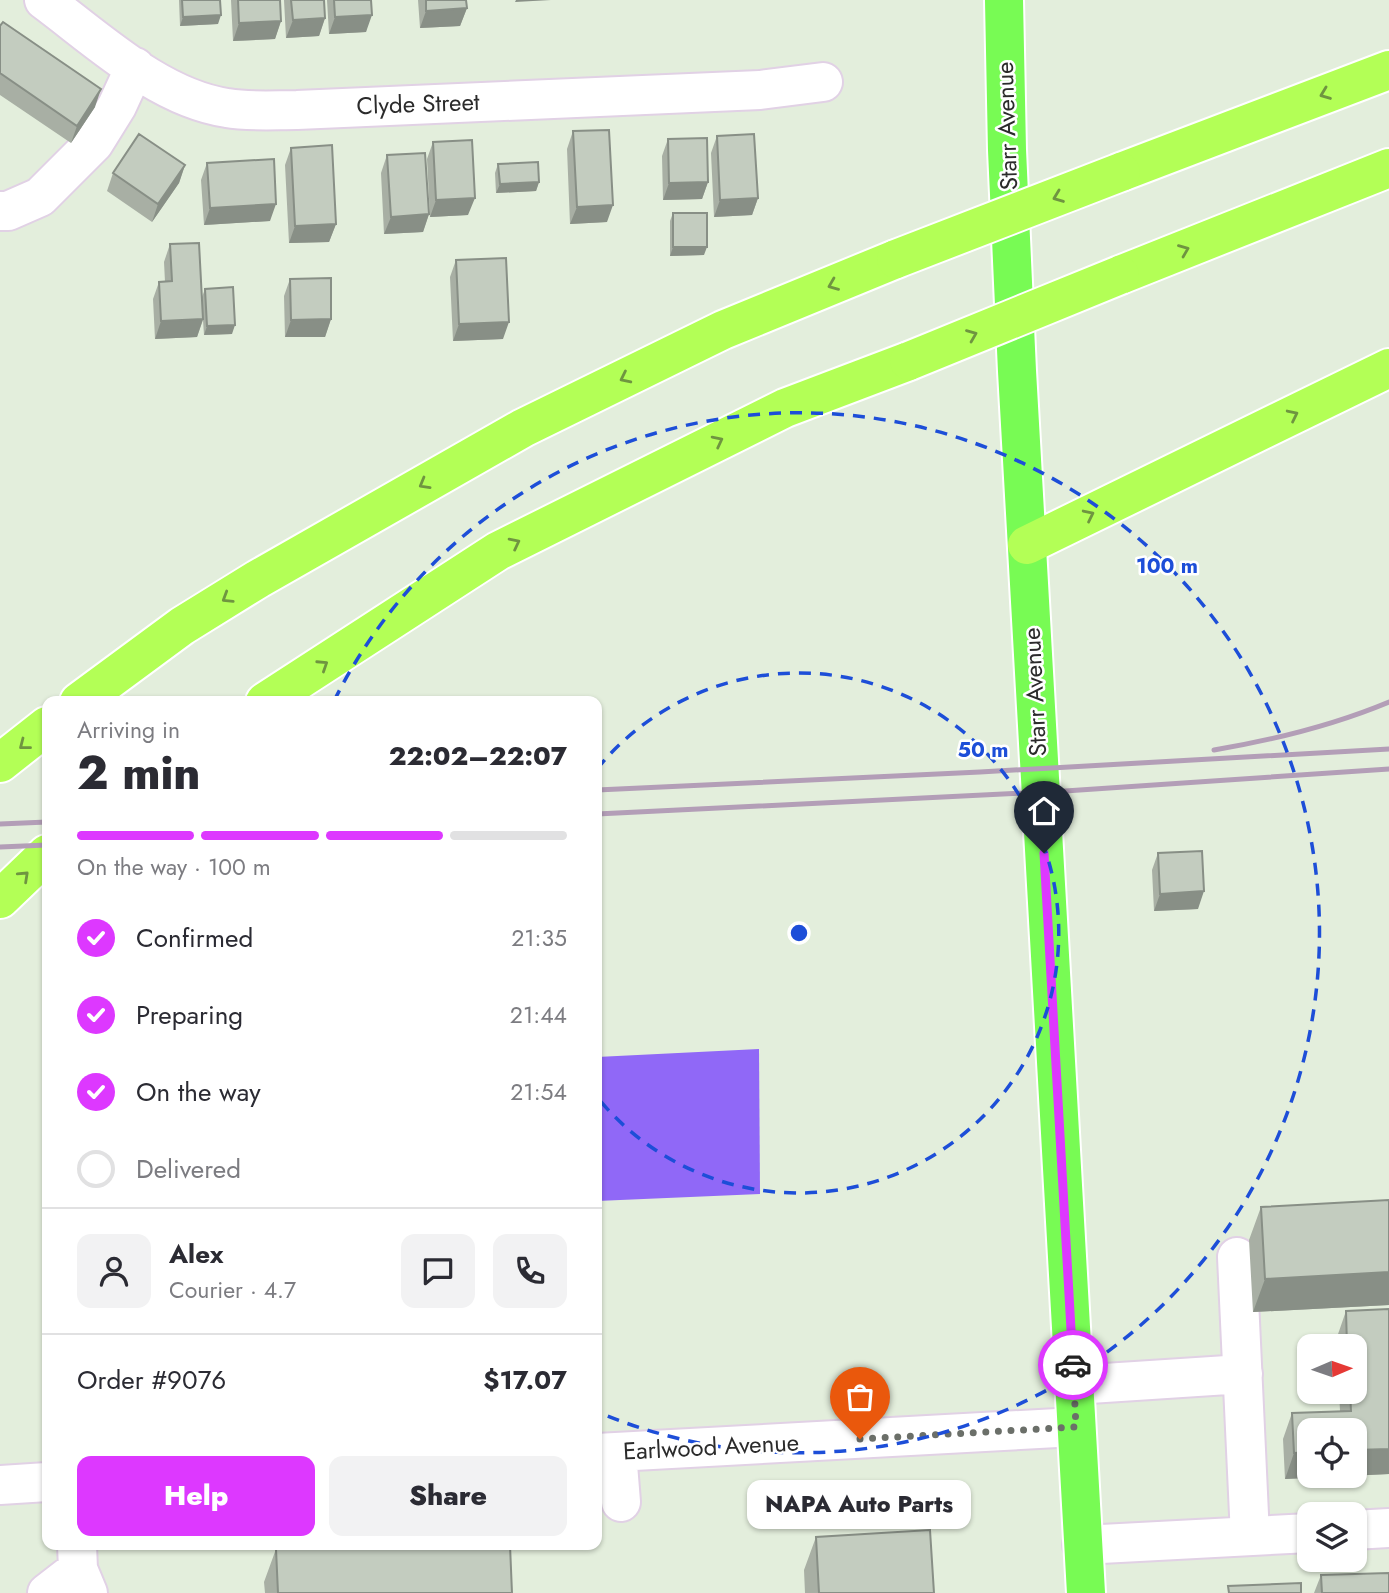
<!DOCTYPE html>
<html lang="en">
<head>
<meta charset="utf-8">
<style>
  body { margin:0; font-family:Jost,sans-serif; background:#f2f2f3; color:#2b2b33; height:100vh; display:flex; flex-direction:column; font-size:26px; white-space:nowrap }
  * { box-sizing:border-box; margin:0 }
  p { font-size:23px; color:#7c7c81 }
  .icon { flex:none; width:38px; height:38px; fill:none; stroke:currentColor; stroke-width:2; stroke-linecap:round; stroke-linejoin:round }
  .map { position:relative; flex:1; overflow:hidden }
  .side { position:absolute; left:42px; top:696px; width:560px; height:854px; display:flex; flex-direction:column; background:#fff; border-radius:14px; box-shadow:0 2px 5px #0004 }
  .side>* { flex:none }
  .needle { width:46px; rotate:88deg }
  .controls { position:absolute; left:1297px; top:1334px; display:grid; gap:14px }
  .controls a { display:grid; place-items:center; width:70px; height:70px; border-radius:14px; background:#fff; box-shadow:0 2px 5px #0004; font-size:35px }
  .pin { position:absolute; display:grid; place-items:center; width:60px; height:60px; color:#fff; margin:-72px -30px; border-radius:50% 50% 50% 0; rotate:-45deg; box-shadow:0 0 7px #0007 }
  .pin .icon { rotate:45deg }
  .courier { position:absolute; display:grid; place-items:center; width:70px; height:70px; margin:-35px; border:5px solid #dd38ff; border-radius:50%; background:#fff; color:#222; box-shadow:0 2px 9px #0007 }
  .bubble { position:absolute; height:49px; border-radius:14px; background:#fff; box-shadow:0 2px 5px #0004; font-size:23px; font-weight:800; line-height:49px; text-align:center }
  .summary em { font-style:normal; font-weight:800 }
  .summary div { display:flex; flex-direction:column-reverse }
  .summary { display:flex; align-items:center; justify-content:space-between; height:119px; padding:0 35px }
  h1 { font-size:46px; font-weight:800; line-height:52px }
  .bar { display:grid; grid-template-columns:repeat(4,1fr); gap:10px 7px; align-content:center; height:84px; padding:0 35px }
  .bar i { height:9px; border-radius:5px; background:#e1e1e2 }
  .bar .selected { background:#dd38ff }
  .bar p { grid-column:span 4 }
  .line { display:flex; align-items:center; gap:18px; padding:0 35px; border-top:2px solid #e1e1e2 }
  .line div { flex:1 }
  .round { display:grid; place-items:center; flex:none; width:74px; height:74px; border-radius:14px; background:#f2f2f3 }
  ol { padding:0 35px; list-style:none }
  li { display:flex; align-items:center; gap:21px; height:77px }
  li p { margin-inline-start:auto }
  li .icon { padding:7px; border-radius:50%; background:#dd38ff; color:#fff; stroke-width:4 }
  li:last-child { color:#7c7c81 }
  li i { width:38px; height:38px; border:4px solid #e1e1e2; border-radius:50% }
  .primary-button { display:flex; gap:14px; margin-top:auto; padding:14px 35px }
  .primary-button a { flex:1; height:80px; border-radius:14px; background:#dd38ff; color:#fff; font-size:28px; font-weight:800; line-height:80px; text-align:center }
  .primary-button a+a { background:#f2f2f3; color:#2b2b33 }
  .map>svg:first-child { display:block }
</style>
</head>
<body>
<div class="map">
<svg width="1389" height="1593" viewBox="0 0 1389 1593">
  <rect width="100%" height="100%" fill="#e3eedc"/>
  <path fill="#9068f7" d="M759,1049L760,1194L597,1201V1057Z"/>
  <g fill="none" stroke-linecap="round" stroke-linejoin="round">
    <g stroke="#e1d1e5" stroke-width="42">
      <path id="minor" d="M44,0C98,40 159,98 227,108C250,112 274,110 297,110L760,90L823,82
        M0,211H8L40,197L94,143L117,106L135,67
        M1237,1257L1250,1536
        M1074,1385L1243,1374
        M617,1452L621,1502
        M597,1453L1076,1427
        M0,1485L47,1482
        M1354,1530L1389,1528
        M77,1545L78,1569L88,1593
        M1082,1545L1309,1533
        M47,1593L78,1569"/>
    </g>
    <g stroke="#fff" stroke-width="42">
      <path id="major" d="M1004,0L1007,150L1017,371L1086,1593"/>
    </g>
    <g stroke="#fff" stroke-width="42">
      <path id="highway" d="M1121,172L1389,70
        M1120,275L1389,168
        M1027,545L1389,368
        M79,702L182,626L258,579L523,428L723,330L896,259
        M265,702L498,551L785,408L909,361
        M0,763L47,726
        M0,899L47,854"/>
    </g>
    <use href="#minor" stroke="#fff" stroke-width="38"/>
    <use href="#major" stroke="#78fb54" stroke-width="38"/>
    <use href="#highway" stroke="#b3ff56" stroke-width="38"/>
    <path stroke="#b39eb7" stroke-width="5" d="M1214,750C1273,740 1334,725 1389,702
      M597,790L980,772L1389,749
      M597,814L1065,791L1389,769
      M0,824L47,822
      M0,847L47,845"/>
    <g stroke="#fff" stroke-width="42" stroke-linecap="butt">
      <path id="highway-bridge" d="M896,259L1121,172
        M909,361L1120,275"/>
    </g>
    <use href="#highway-bridge" stroke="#b3ff56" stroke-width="38"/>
  </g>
  <path fill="#a8afa4" d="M179,0H220L218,24L180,26Z
    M231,0H280L281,21L275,39L233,41Z
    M284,0H324L325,18L319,36L286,38Z
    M327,0H371L366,32L329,34Z
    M418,0H466L467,8L460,26L420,28Z
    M0,26L95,107L71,143L0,95Z
    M573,131L607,222L570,224L567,149Z
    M717,136L758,198L752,215L714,217L711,153Z
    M668,139L708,182L702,199L663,200L662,156Z
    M433,142L468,215L430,217L427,159Z
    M291,148L336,224L329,242L289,243L285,165Z
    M387,155L429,214L423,232L384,234L381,173Z
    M207,163L270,221L204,225L201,180Z
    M498,164L539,182L536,191L496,193L495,173Z
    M185,165L179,183L152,222L107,191L113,173Z
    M673,213L704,255L670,256V221Z
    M170,244L202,297L205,289L232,334L204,335L203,320L197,337L155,339L153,299L159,282H165L164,262Z
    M456,260L503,339L453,341L450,277Z
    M290,279L331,319L325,337H285L284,296Z
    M1158,853L1198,909L1154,911L1152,870Z
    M1389,1200V1305L1253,1312L1249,1240L1261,1207Z
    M1346,1311L1389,1474L1285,1479L1283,1439L1292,1413L1340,1411L1339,1391H1354V1346H1337V1337Z
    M816,1537L934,1593H805L804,1570Z
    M276,1549L512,1593H265L264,1582Z
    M1321,1575L1389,1593H1314Z"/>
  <path fill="#888f86" d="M516,0H551L515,2Z
    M467,8L460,26L420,28L426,11Z
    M221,15L218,24L180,26L183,17Z
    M372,15L366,32L329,34L335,17Z
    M325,18L319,36L286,38L293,20Z
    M281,21L275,39L233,41L239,23Z
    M101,89L95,107L71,143L77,126Z
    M185,165L179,183L152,222L158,204Z
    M539,182L536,191L496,193L500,184Z
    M708,182L702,199L663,200L669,183Z
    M475,198L468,215L430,217L436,200Z
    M758,198L752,215L714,217L720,200Z
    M276,204L270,221L204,225L210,208Z
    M613,205L607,222L570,224L577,207Z
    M429,214L423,232L384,234L391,217Z
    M336,224L329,242L289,243L295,226Z
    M673,247H707L704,255L670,256Z
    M203,319L197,337L155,339L161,321Z
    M331,319L325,337H285L291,320Z
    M509,322L503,339L453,341L459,324Z
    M235,325L232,334L204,335L207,326Z
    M1204,891L1198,909L1154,911L1160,894Z
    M1389,1272V1305L1253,1312L1265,1279Z
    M1389,1449V1474L1285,1479L1294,1453L1309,1452V1475H1354V1450Z"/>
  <path fill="#c3ccbf" stroke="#888f86" stroke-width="2" d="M182,0H220L221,15L183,17Z
    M238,0H280L281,21L239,23Z
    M291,0H324L325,18L293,20Z
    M334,0H371L372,15L335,17Z
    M426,0H466L467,8L426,11Z
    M3,22L101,89L77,126L0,73V26Z
    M609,130L613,205L577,207L573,131Z
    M139,134L185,165L158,204L113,173Z
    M754,134L758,198L720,200L717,136Z
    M707,138L708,182L669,183L668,139Z
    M472,140L475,198L436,200L433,142Z
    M332,145L336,224L295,226L291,148Z
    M425,153L429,214L391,217L387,155Z
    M274,159L276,204L210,208L207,163Z
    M538,162L539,182L500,184L498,164Z
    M673,213H707V247H673Z
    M199,243L203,319L161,321L159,282L172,281L170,244Z
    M506,258L509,322L459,324L456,260Z
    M331,278V319L291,320L290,279Z
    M233,287L235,325L207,326L205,289Z
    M1202,851L1204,891L1160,894L1158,853Z
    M1389,1200V1272L1265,1279L1261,1207Z
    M1389,1309V1449L1354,1450V1430H1309V1452L1294,1453L1292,1413L1351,1411L1350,1391H1354V1346H1347L1346,1311Z
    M930,1530L934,1593H819L816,1537Z
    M371,1545H510L512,1593H278L276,1549Z
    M1389,1573V1593H1322L1321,1575Z
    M1301,1583V1593H1229L1228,1586Z"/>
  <defs><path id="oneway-chevron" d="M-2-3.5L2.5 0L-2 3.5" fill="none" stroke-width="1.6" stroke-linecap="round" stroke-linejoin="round" transform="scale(1.75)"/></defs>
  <g stroke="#6f9540">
    <use href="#oneway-chevron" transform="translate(1325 94) rotate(159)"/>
    <use href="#oneway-chevron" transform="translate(1058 197) rotate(159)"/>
    <use href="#oneway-chevron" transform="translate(1184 250) rotate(-22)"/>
    <use href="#oneway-chevron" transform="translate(833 285) rotate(158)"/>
    <use href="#oneway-chevron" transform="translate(972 335) rotate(-22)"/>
    <use href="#oneway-chevron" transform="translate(625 378) rotate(154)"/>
    <use href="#oneway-chevron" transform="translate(1293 415) rotate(-26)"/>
    <use href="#oneway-chevron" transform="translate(718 441) rotate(-27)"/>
    <use href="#oneway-chevron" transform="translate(424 484) rotate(150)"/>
    <use href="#oneway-chevron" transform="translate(1089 515) rotate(-26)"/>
    <use href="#oneway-chevron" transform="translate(515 543) rotate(-27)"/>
    <use href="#oneway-chevron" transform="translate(227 598) rotate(148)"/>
    <use href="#oneway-chevron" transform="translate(323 665) rotate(-33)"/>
    <use href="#oneway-chevron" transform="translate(24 745) rotate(142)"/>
    <use href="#oneway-chevron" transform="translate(24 876) rotate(-43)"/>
  </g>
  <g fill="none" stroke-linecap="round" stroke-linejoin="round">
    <path stroke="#6b6f69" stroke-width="7" stroke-dasharray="0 12.6" d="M860,1439L1076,1427L1073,1365"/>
    <path stroke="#dd38ff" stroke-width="9" d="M1044,853L1073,1365"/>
  </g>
  <g fill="none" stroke="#1d4ed8" stroke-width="3.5" stroke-dasharray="12 9">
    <path d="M597 769A260 260 0 1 1 597 1097"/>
    <path d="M334 701A520 520 0 1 1 600 1413"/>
  </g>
  <g text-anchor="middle" stroke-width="5" stroke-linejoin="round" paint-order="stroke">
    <g font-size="24" fill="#2b2b2b" stroke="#fff">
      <text transform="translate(418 104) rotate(-2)" y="8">Clyde Street</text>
      <text transform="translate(1007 126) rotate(-92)" y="8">Starr Avenue</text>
      <text transform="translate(1035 692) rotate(-93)" y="8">Starr Avenue</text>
      <text transform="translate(711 1447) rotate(-3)" y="8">Earlwood Avenue</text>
    </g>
  </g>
  <circle cx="799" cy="933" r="10" fill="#1d4ed8" stroke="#fff" stroke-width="3.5"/>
  <g font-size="21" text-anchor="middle" font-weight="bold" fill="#1d4ed8" stroke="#fff" stroke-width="5" stroke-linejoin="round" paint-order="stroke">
    <text x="1167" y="573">100 m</text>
    <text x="983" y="757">50 m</text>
  </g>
</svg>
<div class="controls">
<a><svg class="needle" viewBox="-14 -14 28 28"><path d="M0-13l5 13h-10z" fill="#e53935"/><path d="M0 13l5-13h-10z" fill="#7c7c81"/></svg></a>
<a><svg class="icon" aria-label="locate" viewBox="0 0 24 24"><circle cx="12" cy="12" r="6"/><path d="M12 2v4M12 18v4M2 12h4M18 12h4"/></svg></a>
<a><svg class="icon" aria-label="layers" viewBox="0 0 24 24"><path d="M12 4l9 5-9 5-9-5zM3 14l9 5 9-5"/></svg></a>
</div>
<div class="pin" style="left:860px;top:1439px;background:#ea580c"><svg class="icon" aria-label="bag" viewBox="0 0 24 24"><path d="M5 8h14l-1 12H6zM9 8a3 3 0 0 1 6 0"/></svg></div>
<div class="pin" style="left:1044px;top:853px;background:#1f2937"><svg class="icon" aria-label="home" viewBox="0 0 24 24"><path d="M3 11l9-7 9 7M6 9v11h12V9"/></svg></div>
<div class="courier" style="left:1073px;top:1365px"><svg class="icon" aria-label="car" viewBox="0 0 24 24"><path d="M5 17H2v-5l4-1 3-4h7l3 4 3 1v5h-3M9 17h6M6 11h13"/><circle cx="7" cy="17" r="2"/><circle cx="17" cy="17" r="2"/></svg></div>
<div class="bubble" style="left:747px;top:1480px;width:224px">NAPA Auto Parts</div>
<section class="side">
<div class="summary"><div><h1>2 min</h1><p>Arriving in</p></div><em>22:02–22:07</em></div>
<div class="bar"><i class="selected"></i><i class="selected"></i><i class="selected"></i><i></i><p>On the way · 100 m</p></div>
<ol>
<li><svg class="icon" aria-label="check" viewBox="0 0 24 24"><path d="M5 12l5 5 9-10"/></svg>Confirmed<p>21:35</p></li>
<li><svg class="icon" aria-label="check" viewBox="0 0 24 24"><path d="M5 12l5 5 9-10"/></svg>Preparing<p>21:44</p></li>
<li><svg class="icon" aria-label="check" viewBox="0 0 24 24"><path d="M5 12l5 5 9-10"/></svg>On the way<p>21:54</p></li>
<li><i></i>Delivered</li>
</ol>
<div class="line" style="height:126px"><a class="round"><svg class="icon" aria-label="person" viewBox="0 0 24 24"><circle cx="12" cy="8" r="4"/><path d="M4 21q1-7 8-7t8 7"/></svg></a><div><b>Alex</b><p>Courier · 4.7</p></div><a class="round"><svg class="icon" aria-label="chat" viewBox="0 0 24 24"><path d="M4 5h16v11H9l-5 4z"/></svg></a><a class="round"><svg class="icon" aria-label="phone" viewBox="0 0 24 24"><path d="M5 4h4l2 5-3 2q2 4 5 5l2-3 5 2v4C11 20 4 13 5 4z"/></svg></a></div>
<div class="line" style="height:91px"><div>Order #9076</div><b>$17.07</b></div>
<div class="primary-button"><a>Help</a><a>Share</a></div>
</section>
</div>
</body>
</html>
